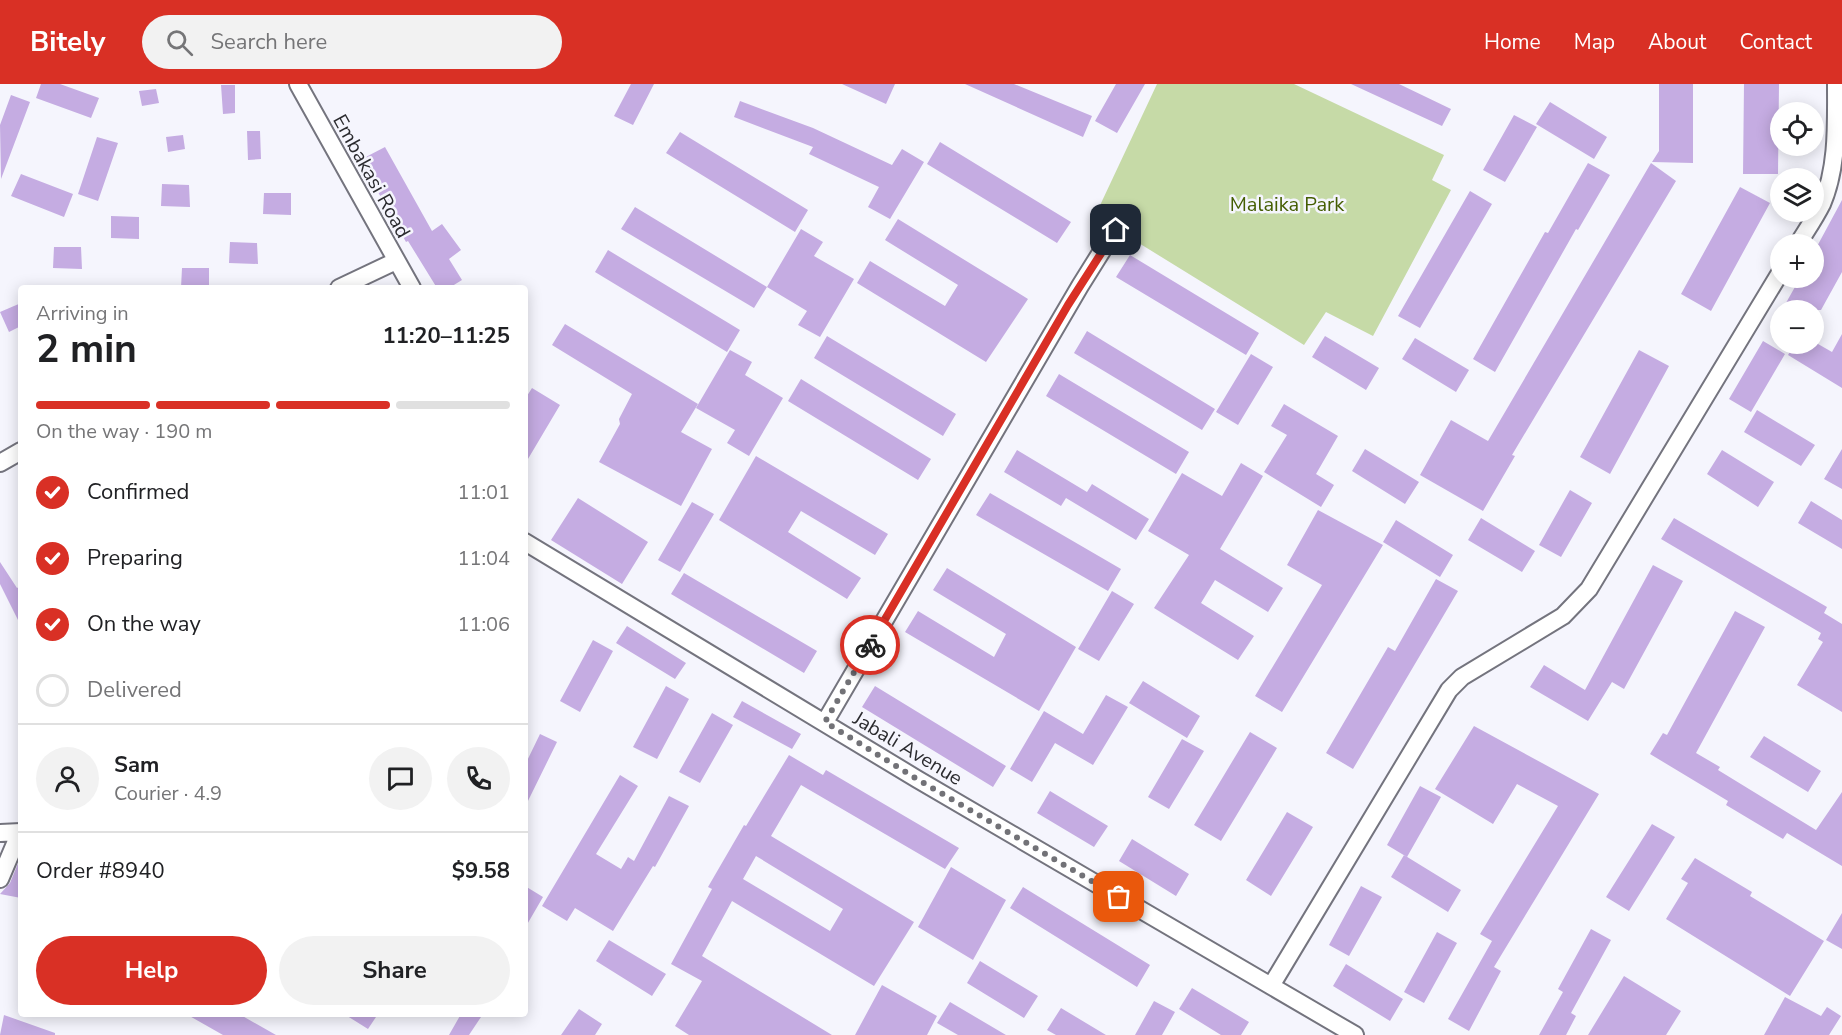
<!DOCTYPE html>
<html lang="en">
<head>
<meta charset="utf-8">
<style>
  body { margin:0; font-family:"Nunito Sans",sans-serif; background:#f2f2f2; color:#202124; height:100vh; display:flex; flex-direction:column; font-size:22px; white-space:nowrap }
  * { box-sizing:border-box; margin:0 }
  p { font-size:20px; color:#757577 }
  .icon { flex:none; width:33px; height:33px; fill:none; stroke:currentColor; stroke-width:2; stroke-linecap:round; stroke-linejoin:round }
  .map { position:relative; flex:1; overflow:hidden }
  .drawer { position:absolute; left:18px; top:201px; width:510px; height:732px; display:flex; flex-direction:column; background:#fff; border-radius:6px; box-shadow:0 3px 15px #0003 }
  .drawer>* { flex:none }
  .fabs { position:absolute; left:1770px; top:18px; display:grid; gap:12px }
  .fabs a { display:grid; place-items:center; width:54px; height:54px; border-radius:50%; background:#fff; box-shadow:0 3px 15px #0003; font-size:30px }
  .pin { position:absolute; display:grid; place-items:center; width:51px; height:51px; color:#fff; margin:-26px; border-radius:12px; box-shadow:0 3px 9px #0006 }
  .courier { position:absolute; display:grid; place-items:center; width:60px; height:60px; margin:-30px; border:4px solid #d93025; border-radius:50%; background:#fff; color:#222; box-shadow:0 2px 8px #0007 }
  .headline em { font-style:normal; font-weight:700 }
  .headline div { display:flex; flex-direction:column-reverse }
  .headline { display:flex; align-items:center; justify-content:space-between; height:102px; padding:0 18px }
  h1 { font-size:39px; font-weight:700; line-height:45px }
  .bar { display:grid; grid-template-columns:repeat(4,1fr); gap:9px 6px; align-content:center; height:72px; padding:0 18px }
  .bar i { height:8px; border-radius:4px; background:#e0e0e0 }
  .bar .current { background:#d93025 }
  .bar p { grid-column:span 4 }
  .line { display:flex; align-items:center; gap:15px; padding:0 18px; border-top:2px solid #e0e0e0 }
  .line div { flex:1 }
  .round { display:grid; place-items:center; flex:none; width:63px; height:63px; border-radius:32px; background:#f2f2f2 }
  ol { padding:0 18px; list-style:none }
  li { display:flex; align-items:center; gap:18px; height:66px }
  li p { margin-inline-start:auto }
  li .icon { padding:6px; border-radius:50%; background:#d93025; color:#fff; stroke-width:4 }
  li:last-child { color:#757577 }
  li i { width:33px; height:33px; border:3px solid #e0e0e0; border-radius:50% }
  .cta { display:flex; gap:12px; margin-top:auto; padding:12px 18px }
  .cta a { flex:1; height:69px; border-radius:36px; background:#d93025; color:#fff; font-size:24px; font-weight:700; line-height:69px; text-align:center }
  .cta a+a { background:#f2f2f2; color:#202124 }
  header { display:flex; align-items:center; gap:36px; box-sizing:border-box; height:84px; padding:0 30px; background:#d93025; color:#fff }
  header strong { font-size:28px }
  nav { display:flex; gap:33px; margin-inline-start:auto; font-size:21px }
  .search { width:420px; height:54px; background:#f2f2f2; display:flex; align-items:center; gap:15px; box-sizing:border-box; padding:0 21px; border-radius:33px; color:#757577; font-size:22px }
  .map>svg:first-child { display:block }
</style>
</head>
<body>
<header>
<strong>Bitely</strong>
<div class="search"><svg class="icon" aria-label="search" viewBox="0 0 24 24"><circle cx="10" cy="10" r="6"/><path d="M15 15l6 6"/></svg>Search here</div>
<nav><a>Home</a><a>Map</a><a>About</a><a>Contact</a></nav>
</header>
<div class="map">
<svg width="1842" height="951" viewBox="0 0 1842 951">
  <rect width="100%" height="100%" fill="#f5f5fd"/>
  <path fill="#c6daa7" d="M1157,0H1294L1444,71L1432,96L1451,106L1373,252L1326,228L1304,261L1095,132Z"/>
  <path fill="#c5ace2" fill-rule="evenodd" d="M41,0H60L99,14L91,34L36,14Z
    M631,0H654L633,41L614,32Z
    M842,0H895L886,20Z
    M965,0H1014L1092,32L1083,53Z
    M1116,0H1145L1117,49L1095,37Z
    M1351,0H1399L1451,25L1442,42Z
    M1659,0H1693V79L1652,78L1659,67Z
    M1744,0H1779L1778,90H1743Z
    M221,1H235V29L223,30Z
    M156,5L159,19L142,22L139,7Z
    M11,11L30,18L1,95L0,41Z
    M740,17L813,44L892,81L902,65L924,78L890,135L868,123L879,103L809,70L813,63L734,33Z
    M1550,18L1607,53L1594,75L1536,40Z
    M1514,31L1537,43L1505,98L1483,86Z
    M247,47H260L261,75L248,76Z
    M680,48L808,126L795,148L666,69Z
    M183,51L185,65L168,68L166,53Z
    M97,53L118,59L98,117L78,110Z
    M940,58L1071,138L1057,159L927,80Z
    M385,63L432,147L442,140L461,166L449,175L462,196L449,204H437L408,157L406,158L360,76Z
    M1588,79L1610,91L1578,146L1576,145L1495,288L1473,275L1545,148L1548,149Z
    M1651,79L1676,97L1512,371L1515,372L1483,427L1420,391L1451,336L1488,357Z
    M21,90L73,110L64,133L11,112Z
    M162,100L189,101L190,123L161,122Z
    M1740,103L1770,119L1711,227L1681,210Z
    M1470,107L1492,120L1420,244L1398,232Z
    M264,109H291V131L263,130Z
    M1842,116V188L1821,226H1782L1800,194H1814V168Z
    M635,123L767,203L754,224L621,145Z
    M111,132L139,133V155L111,154Z
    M898,135L1028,215L986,278L857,199L870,177L945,222L958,201L885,156Z
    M801,145L823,158L814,172L854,195L820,253L798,241L807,227L767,203Z
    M230,158L257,159L258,180L229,179Z
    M54,163H81L82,185L53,184Z
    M608,166L740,246L727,268L595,188Z
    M1130,171L1259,249L1246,271L1116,193Z
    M182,184H209V204H181Z
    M21,219V242L9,248L0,228Z
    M565,240L698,320L681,348L712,365L681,422L599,378L620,340L619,335L632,310L552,261Z
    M1087,247L1215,325L1202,346L1074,269Z
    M1842,250V304L1788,271L1795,260H1818L1832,268Z
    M827,252L956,330L943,352L814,274Z
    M1325,252L1379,284L1366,306L1312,273Z
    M1415,254L1469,286L1456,308L1402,275Z
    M1763,257L1785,270L1751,328L1729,315Z
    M730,266L752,278L745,291L783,314L749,372L727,359L735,346L696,324Z
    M1639,266L1669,282L1610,390L1580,373Z
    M1251,270L1273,283L1238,341L1216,328Z
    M1059,290L1189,368L1176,390L1046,312Z
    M801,295L931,375L918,396L788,317Z
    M532,304L560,321L525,380V315Z
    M1284,320L1338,352L1316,390L1334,401L1321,423L1264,388L1287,351L1271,342Z
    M1757,326L1815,361L1801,382L1744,348Z
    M1365,365L1419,398L1405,420L1352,387Z
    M1842,365V405L1824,395Z
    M1017,366L1087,408L1092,400L1149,435L1136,456L1066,414L1061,422L1004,388Z
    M1722,366L1774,398L1758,423L1707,390Z
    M756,372L888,450L875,471L801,427L788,448L861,494L847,515L719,436Z
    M1241,379L1263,392L1220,465L1283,504L1268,528L1215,496L1201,519L1254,552L1238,576L1154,524L1189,471L1148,447L1182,389L1222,412Z
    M1570,406L1592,419L1561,473L1539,461Z
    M990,409L1121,485L1108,507L976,431Z
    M578,414L648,458L622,500L551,456Z
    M1811,417L1842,436V465L1798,439Z
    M692,418L714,430L680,488L658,476Z
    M1318,426L1383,461L1282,628L1255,612L1322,501L1287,481Z
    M1481,434L1535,467L1522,488L1468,456Z
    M1674,434L1827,523L1824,529L1842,540V628L1797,601L1823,558L1818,555L1821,549L1661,455Z
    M1396,436L1453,471L1440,493L1383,458Z
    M0,478L17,504L21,502V542L0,500Z
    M1653,481L1683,497L1624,605L1612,598L1588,637L1530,603L1544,581L1585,606Z
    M947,484L1076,563L1039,627L905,548L918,527L994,573L1006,550L933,506Z
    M684,489L817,567L804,589L671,510Z
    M1436,495L1458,507L1353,685L1326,669L1388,563L1395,567Z
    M1112,507L1134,520L1099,577L1078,565Z
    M1735,527L1765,543L1696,669L1720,683L1718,686L1816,746L1842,708V782L1787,749L1783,755L1726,721L1728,717L1650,670L1663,649L1667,651Z
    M627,542L686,579L675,595L616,559Z
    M593,556L613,567L580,628L560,617Z
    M1143,597L1200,632L1187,654L1129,619Z
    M666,602L689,615L657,675L633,663Z
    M875,602L1006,682L993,703L862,623Z
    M1106,611L1128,623L1093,681L1055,659L1032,698L1010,685L1044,627L1083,650Z
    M742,617L801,650L792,665L733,633Z
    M712,629L733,641L700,699L679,688Z
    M1474,642L1599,710L1494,883L1501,887L1469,947L1448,935L1492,857L1480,850L1558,722L1517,700L1493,740L1435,705Z
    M1250,648L1277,664L1221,757L1194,741Z
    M540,650L557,658L525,723V681Z
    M1764,652L1821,687L1808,708L1750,673Z
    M1182,655L1204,667L1169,725L1148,713Z
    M789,671L823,691L826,686L959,764L945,785L801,701L771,752L914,838L874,902L732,817L702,872L832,951H689L675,942L702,897L671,880L712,805L708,803L744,741L746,742ZM756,772L843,825L830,847L743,795Z
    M620,691L638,702L596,770L621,785L628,773L634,777L669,712L689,722L655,783L653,782L613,847L575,824L567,837L542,822Z
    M1420,702L1441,713L1407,773L1387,761Z
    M1050,707L1108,742L1094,763L1037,729Z
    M1287,728L1313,743L1271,812L1246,796Z
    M1652,740L1675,753L1629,827L1606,813Z
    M1132,755L1189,790L1176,812L1119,777Z
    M1404,771L1461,806L1448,828L1391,793Z
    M21,772V814L0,810L10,799Z
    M1695,774L1752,808L1750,812L1824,857L1790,912L1666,835L1688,799L1681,795Z
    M951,783L1006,816L973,876L918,843Z
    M525,802L543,813L525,844Z
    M1361,802L1382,813L1349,872L1329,861Z
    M1023,803L1150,881L1137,903L1010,824Z
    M1842,829V865L1826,856Z
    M1591,845L1611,856L1571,929L1576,932L1566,951H1539L1563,908L1558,905Z
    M1437,848L1457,859L1424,919L1404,908Z
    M609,856L666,890L652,912L596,877Z
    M980,877L1038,912L1024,934L967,899Z
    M1346,880L1403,915L1390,937L1333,902Z
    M1624,892L1681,927L1666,951H1588Z
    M882,901L937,932L927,951H855Z
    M1192,904L1249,938L1241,951H1221L1179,925Z
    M1785,913L1821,932L1827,923L1841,932L1829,951H1764Z
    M1154,917L1175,928L1162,951H1135Z
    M950,918L1006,951H958L937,939Z
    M1061,924L1106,951H1056L1047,946Z
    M579,925L602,940L595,951H561Z
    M186,930H239L276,951H223Z
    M344,930H378L368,945Z
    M461,930H483L469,951H449Z
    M4,931L55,949V951H0Z"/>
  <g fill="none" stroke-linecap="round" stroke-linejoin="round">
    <g stroke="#74747e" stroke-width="20">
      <path id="minor" d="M298,0L412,204
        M1798,160C1806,147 1815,134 1822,120C1838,83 1836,39 1836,0
        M339,204L396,177
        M0,379L21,367
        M525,458L917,695L1355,951
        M825,638L1080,202L1115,146
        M0,749L21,748
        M0,795L20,748
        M1271,902L1449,606L1462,593L1563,532L1589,505L1780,189"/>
    </g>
    <use href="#minor" stroke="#fff" stroke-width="16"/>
  </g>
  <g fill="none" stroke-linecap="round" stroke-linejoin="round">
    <path stroke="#727277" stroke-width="6" stroke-dasharray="0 10.8" d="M870,561L825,638L917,695L1119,813"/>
    <path stroke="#d93025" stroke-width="8" d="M870,561L1068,221L1116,146"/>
  </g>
  <g text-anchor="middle" stroke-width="5" stroke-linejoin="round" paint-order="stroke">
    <g font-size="20" fill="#2b2b2f" stroke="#f5f5fd">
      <text transform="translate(372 92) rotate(61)" y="7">Embakasi Road</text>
      <text transform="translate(908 664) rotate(31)" y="7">Jabali Avenue</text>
    </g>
    <g font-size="20" fill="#445d02" stroke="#f5f5fd">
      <text x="1287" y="127">Malaika Park</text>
    </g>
  </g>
</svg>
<div class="fabs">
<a><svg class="icon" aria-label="locate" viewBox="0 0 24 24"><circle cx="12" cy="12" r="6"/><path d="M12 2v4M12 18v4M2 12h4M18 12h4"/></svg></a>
<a><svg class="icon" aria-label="layers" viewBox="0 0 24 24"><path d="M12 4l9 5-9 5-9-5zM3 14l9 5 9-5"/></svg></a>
<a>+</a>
<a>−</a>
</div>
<div class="pin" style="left:1119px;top:813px;background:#ea580c"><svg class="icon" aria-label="bag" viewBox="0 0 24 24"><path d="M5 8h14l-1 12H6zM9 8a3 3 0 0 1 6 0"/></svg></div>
<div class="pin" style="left:1116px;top:146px;background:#1f2937"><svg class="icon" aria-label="home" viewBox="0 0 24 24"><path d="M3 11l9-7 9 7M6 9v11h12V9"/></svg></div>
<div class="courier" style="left:870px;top:561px"><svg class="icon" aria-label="bike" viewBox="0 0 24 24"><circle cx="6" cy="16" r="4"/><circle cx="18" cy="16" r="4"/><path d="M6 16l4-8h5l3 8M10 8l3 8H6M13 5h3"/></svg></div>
<section class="drawer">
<div class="headline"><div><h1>2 min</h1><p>Arriving in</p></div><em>11:20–11:25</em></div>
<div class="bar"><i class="current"></i><i class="current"></i><i class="current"></i><i></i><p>On the way · 190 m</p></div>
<ol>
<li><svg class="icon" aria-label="check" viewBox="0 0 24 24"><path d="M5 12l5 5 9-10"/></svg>Confirmed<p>11:01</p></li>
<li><svg class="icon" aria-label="check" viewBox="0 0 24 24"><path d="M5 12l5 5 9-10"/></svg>Preparing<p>11:04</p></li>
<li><svg class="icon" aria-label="check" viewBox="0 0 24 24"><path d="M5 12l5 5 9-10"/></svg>On the way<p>11:06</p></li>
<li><i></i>Delivered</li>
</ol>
<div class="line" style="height:108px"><a class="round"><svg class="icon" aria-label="person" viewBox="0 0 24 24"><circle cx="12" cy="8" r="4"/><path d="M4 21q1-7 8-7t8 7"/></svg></a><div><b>Sam</b><p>Courier · 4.9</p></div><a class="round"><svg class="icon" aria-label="chat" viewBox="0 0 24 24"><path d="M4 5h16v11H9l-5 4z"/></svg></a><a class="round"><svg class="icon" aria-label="phone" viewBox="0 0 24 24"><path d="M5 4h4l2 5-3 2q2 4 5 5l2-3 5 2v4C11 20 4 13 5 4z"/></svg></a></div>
<div class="line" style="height:78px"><div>Order #8940</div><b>$9.58</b></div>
<div class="cta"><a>Help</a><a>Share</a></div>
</section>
</div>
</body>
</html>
